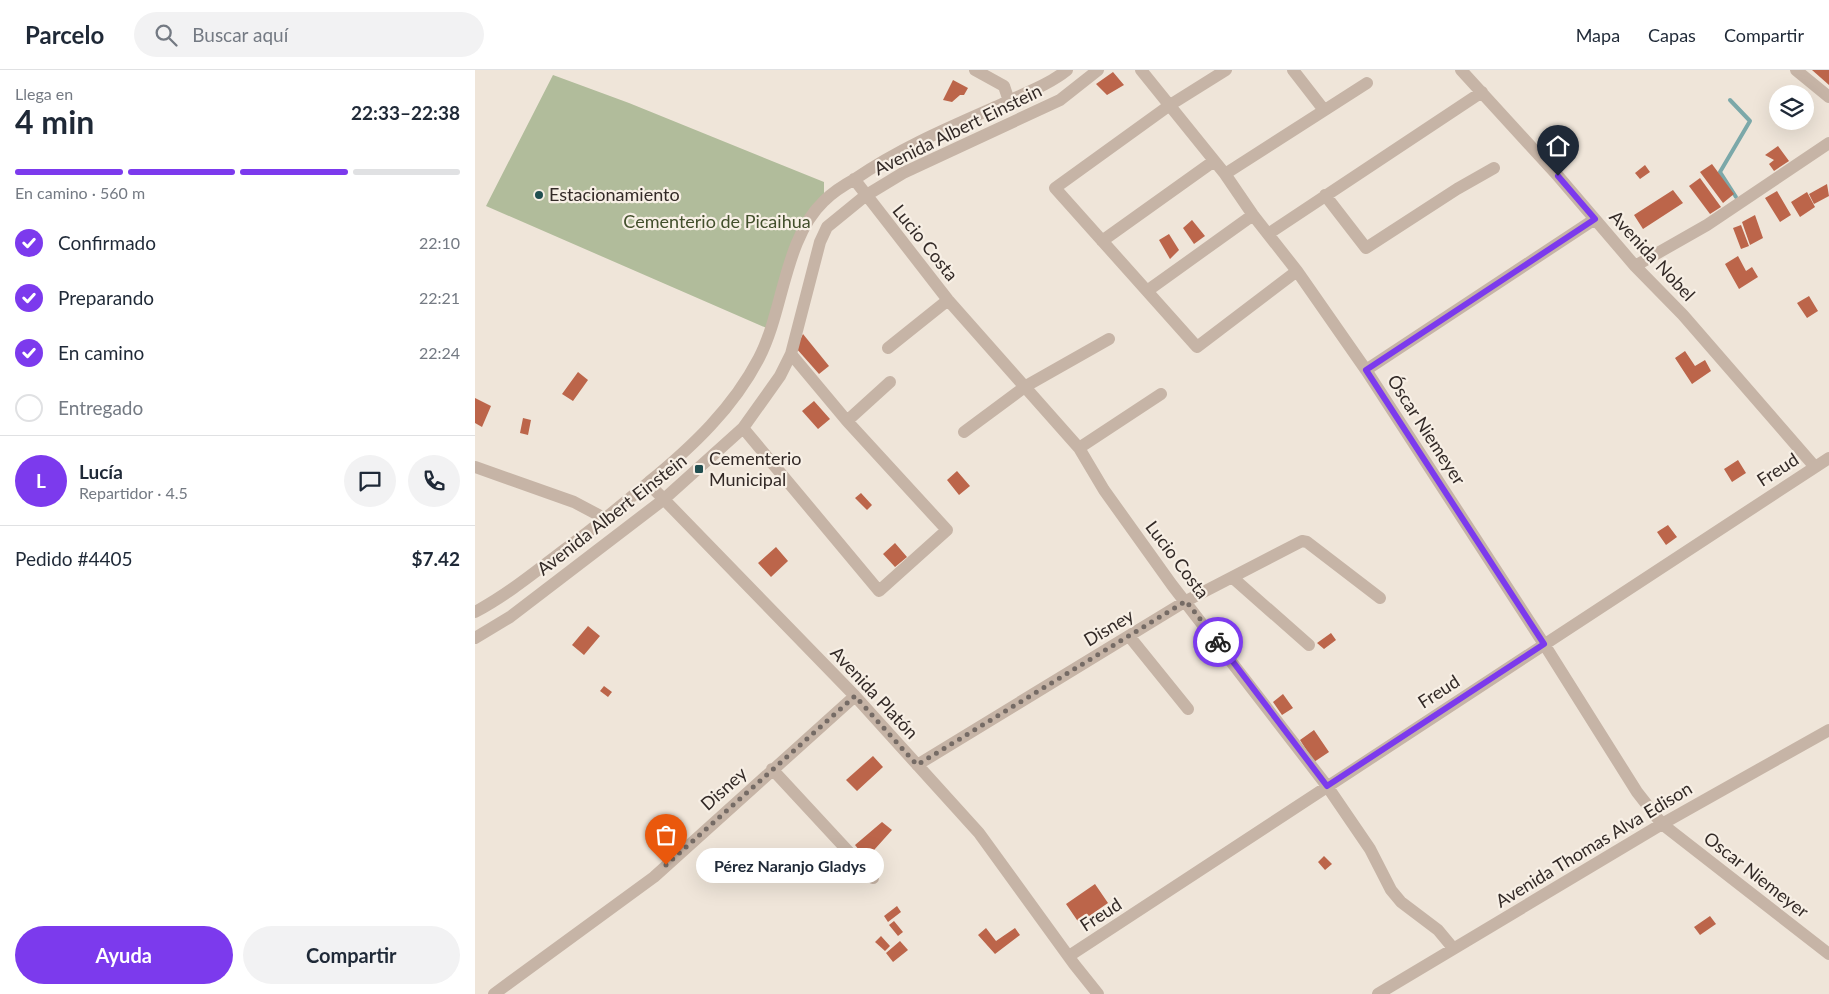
<!DOCTYPE html>
<html lang="es">
<head>
<meta charset="utf-8">
<style>
  body { margin:0; font-family:Lato,sans-serif; background:#f2f2f3; color:#1f2937; height:100vh; display:flex; flex-direction:column; font-size:19px; white-space:nowrap }
  * { box-sizing:border-box; margin:0 }
  p { font-size:16px; color:#747a83 }
  .icon { flex:none; width:28px; height:28px; fill:none; stroke:currentColor; stroke-width:2; stroke-linecap:round; stroke-linejoin:round }
  .map { position:relative; flex:1; overflow:hidden }
  .drawer { display:flex; flex-direction:column; background:#fff; width:475px }
  .drawer>* { flex:none }
  .controls { position:absolute; left:1294px; top:15px; display:grid; gap:10px }
  .controls a { display:grid; place-items:center; width:45px; height:45px; border-radius:50%; background:#fff; box-shadow:0 5px 20px #0002; font-size:25px }
  .pin { position:absolute; display:grid; place-items:center; width:42px; height:42px; color:#fff; margin:-51px -21px; border-radius:50% 50% 50% 0; rotate:-45deg; box-shadow:0 0 5px #0007 }
  .pin .icon { rotate:45deg }
  .courier { position:absolute; display:grid; place-items:center; width:50px; height:50px; margin:-25px; border:4px solid #7c3aed; border-radius:50%; background:#fff; color:#222; box-shadow:0 1px 6px #0007 }
  .bubble { position:absolute; height:35px; border-radius:18px; background:#fff; box-shadow:0 5px 20px #0002; font-size:16px; font-weight:700; line-height:35px; text-align:center }
  .overview em { font-style:normal; font-weight:700 }
  .overview div { display:flex; flex-direction:column-reverse }
  .overview { display:flex; align-items:center; justify-content:space-between; height:85px; padding:0 15px }
  h1 { font-size:32px; font-weight:700; line-height:38px }
  .bar { display:grid; grid-template-columns:repeat(4,1fr); gap:8px 5px; align-content:center; height:60px; padding:0 15px }
  .bar i { height:6px; border-radius:4px; background:#e0e1e3 }
  .bar .current { background:#7c3aed }
  .bar p { grid-column:span 4 }
  .line { display:flex; align-items:center; gap:12px; padding:0 15px; border-top:1px solid #e0e1e3 }
  .line div { flex:1 }
  .round { display:grid; place-items:center; flex:none; width:52px; height:52px; border-radius:26px; background:#f2f2f3 }
  ol { padding:0 15px; list-style:none }
  li { display:flex; align-items:center; gap:15px; height:55px }
  li p { margin-inline-start:auto }
  li .icon { padding:5px; border-radius:50%; background:#7c3aed; color:#fff; stroke-width:4 }
  li:last-child { color:#747a83 }
  li i { width:28px; height:28px; border:2px solid #e0e1e3; border-radius:50% }
  .cta { display:flex; gap:10px; margin-top:auto; padding:10px 15px }
  .cta a { flex:1; height:58px; border-radius:30px; background:#7c3aed; color:#fff; font-size:20px; font-weight:700; line-height:58px; text-align:center }
  .cta a+a { background:#f2f2f3; color:#1f2937 }
  header { display:flex; align-items:center; gap:30px; box-sizing:border-box; height:70px; padding:0 25px; background:#fff; border-bottom:1px solid #e0e1e3 }
  header strong { font-size:24px }
  nav { display:flex; gap:28px; margin-inline-start:auto; font-size:18px }
  .search { width:350px; height:45px; background:#f2f2f3; display:flex; align-items:center; gap:12px; box-sizing:border-box; padding:0 18px; border-radius:28px; color:#747a83; font-size:19px }
  main { display:flex; flex:1; min-height:0 }
  .map>svg:first-child { display:block }
</style>
</head>
<body>
<header>
<strong>Parcelo</strong>
<div class="search"><svg class="icon" aria-label="search" viewBox="0 0 24 24"><circle cx="10" cy="10" r="6"/><path d="M15 15l6 6"/></svg>Buscar aquí</div>
<nav><a>Mapa</a><a>Capas</a><a>Compartir</a></nav>
</header>
<main>
<section class="drawer">
<div class="overview"><div><h1>4 min</h1><p>Llega en</p></div><em>22:33–22:38</em></div>
<div class="bar"><i class="current"></i><i class="current"></i><i class="current"></i><i></i><p>En camino · 560 m</p></div>
<ol>
<li><svg class="icon" aria-label="check" viewBox="0 0 24 24"><path d="M5 12l5 5 9-10"/></svg>Confirmado<p>22:10</p></li>
<li><svg class="icon" aria-label="check" viewBox="0 0 24 24"><path d="M5 12l5 5 9-10"/></svg>Preparando<p>22:21</p></li>
<li><svg class="icon" aria-label="check" viewBox="0 0 24 24"><path d="M5 12l5 5 9-10"/></svg>En camino<p>22:24</p></li>
<li><i></i>Entregado</li>
</ol>
<div class="line" style="height:90px"><b class="round" style="background:#7c3aed;color:#fff">L</b><div><b>Lucía</b><p>Repartidor · 4.5</p></div><a class="round"><svg class="icon" aria-label="chat" viewBox="0 0 24 24"><path d="M4 5h16v11H9l-5 4z"/></svg></a><a class="round"><svg class="icon" aria-label="phone" viewBox="0 0 24 24"><path d="M5 4h4l2 5-3 2q2 4 5 5l2-3 5 2v4C11 20 4 13 5 4z"/></svg></a></div>
<div class="line" style="height:65px"><div>Pedido #4405</div><b>$7.42</b></div>
<div class="cta"><a>Ayuda</a><a>Compartir</a></div>
</section>
<div class="map">
<svg width="1354" height="924" viewBox="0 0 1354 924">
  <rect width="100%" height="100%" fill="#efe5d9"/>
  <path fill="#b1bc9b" d="M78,5L154,33L349,112V130L337,144L296,260L11,136Z"/>
  <g fill="none" stroke-linecap="round" stroke-linejoin="round">
    <path stroke="#7ba8a9" stroke-width="4" d="M1255,30L1275,51L1245,102L1261,127"/>
  </g>
  <path fill="#bc654a" d="M1337,0H1354V15Z
    M638,2L649,15L632,25L621,14Z
    M478,10L493,18L489,25H485L477,32L468,30Z
    M1303,76L1314,91L1299,101L1294,94L1299,90L1290,85Z
    M1237,94L1259,124L1248,133L1225,102Z
    M1170,95L1175,102L1165,109L1160,103Z
    M1225,108L1246,137L1235,144L1214,116Z
    M1352,114L1354,126L1339,134L1334,124Z
    M1198,120L1208,133L1168,159L1159,145Z
    M1302,121L1316,145L1305,152L1290,128Z
    M1332,122L1340,137L1325,147L1316,132Z
    M1280,145L1288,168L1275,175L1267,152Z
    M717,150L730,166L719,174L708,158Z
    M1266,155L1274,176L1266,179L1258,158Z
    M694,164L704,180L695,189L684,170Z
    M1263,186L1271,201L1277,197L1283,207L1264,219L1250,194Z
    M1334,226L1343,241L1332,248L1322,233Z
    M328,264L354,296L344,304L321,278Z
    M1210,281L1220,296L1230,290L1236,301L1217,314L1200,288Z
    M103,302L113,310L98,331L87,324Z
    M0,328L16,336L7,357L0,353Z
    M339,331L355,349L343,359L327,341Z
    M48,348L56,350L53,365L45,363Z
    M1263,390L1271,403L1257,412L1249,399Z
    M482,401L495,416L484,425L472,410Z
    M386,423L397,435L392,440L380,428Z
    M1193,455L1202,467L1191,475L1182,462Z
    M420,473L432,487L420,497L408,484Z
    M301,477L313,491L296,507L283,493Z
    M113,556L125,566L109,585L97,575Z
    M856,563L861,570L849,579L842,573Z
    M129,616L137,622L133,627L125,621Z
    M808,624L818,638L807,645L798,632Z
    M839,660L854,682L839,692L825,670Z
    M398,686L408,697L382,721L371,710Z
    M407,752L417,760L391,789L380,775Z
    M849,786L857,794L850,800L843,792Z
    M620,814L633,833L604,853L591,834Z
    M422,836L426,842L413,852L409,846Z
    M1235,846L1241,854L1225,865L1219,857Z
    M419,851L428,862L423,866L414,855Z
    M511,858L521,871L540,858L545,865L520,884L503,865Z
    M406,866L415,876L410,881L400,872Z
    M425,871L433,880L418,892L411,883Z"/>
  <g fill="none" stroke-linecap="round" stroke-linejoin="round">
    <path stroke="#c6b4a6" stroke-width="12" d="M500,0L529,16L534,31
      M666,0L750,104L778,145L822,201L891,300L1069,574L1162,722L1187,754L1354,884
      M751,0L695,35L580,118L722,277L822,201
      M818,0L849,40
      M986,0L1083,106L1160,196L1208,245L1340,397
      M1321,0L1354,27
      M750,104L892,13
      M379,109L473,230L604,378L629,420L697,515L852,716L895,779L916,820L926,832L963,860L978,878
      M850,125L891,178L982,119L1019,98
      M793,164L1007,22
      M627,171L739,91
      M1160,196L1232,155L1354,73
      M672,221L778,145
      M413,278L473,230
      M891,300L1120,149
      M372,351L415,312
      M268,358L404,521L472,460L372,351L316,284
      M489,362L551,316L634,269
      M604,378L686,324
      M0,397L99,432L131,449
      M173,413L380,626L504,763L599,894L623,924
      M758,508L834,575
      M0,542C32,525 60,502 89,480C119,458 146,436 174,412C218,376 258,338 284,288C309,240 309,169 349,131C358,122 369,115 380,109C425,78 475,57 525,35C547,24 572,16 592,0
      M654,566L713,639
      M0,568L35,547L188,430L268,358L305,306L316,284L345,172L352,157L390,126L428,103L585,30L623,0
      M442,695L711,531L827,471L832,472L905,528
      M297,699L398,808
      M594,886L1354,388
      M19,924L179,807L380,626
      M903,924L1187,754L1354,660"/>
  </g>
  <g fill="none" stroke-linecap="round" stroke-linejoin="round">
    <path stroke="#756b65" stroke-width="5" stroke-dasharray="0 9" d="M191,795L380,626L442,695L711,531L743,572"/>
    <path stroke="#7c3aed" stroke-width="6" d="M743,572L852,716L1069,574L891,300L1120,149L1083,106"/>
  </g>
  <g fill="#204e50" stroke="#f7efe5" stroke-width="2">
    <circle cx="64" cy="125" r="5"/>
    <rect x="219" y="394" width="10" height="10" rx="2.5"/>
  </g>
  <g text-anchor="middle" stroke-width="4.5" stroke-linejoin="round" paint-order="stroke">
    <g font-size="18" fill="#332a27" stroke="#f7efe5">
      <text transform="translate(483 60) rotate(-26)" y="6">Avenida Albert Einstein</text>
      <text transform="translate(450 173) rotate(51)" y="6">Lucio Costa</text>
      <text transform="translate(1177 186) rotate(47)" y="6">Avenida Nobel</text>
      <text transform="translate(951 360) rotate(57)" y="6">Óscar Niemeyer</text>
      <text transform="translate(1303 400) rotate(-33)" y="6">Freud</text>
      <text transform="translate(137 445) rotate(-38)" y="6">Avenida Albert Einstein</text>
      <text transform="translate(702 490) rotate(53)" y="6">Lucio Costa</text>
      <text transform="translate(634 558) rotate(-31)" y="6">Disney</text>
      <text transform="translate(964 622) rotate(-33)" y="6">Freud</text>
      <text transform="translate(399 623) rotate(47)" y="6">Avenida Platón</text>
      <text transform="translate(249 719) rotate(-42)" y="6">Disney</text>
      <text transform="translate(1119 775) rotate(-31)" y="6">Avenida Thomas Alva Edison</text>
      <text transform="translate(1281 805) rotate(38)" y="6">Oscar Niemeyer</text>
      <text transform="translate(626 845) rotate(-33)" y="6">Freud</text>
    </g>
    <g font-size="18" fill="#332a27" stroke="#f7efe5" text-anchor="start">
      <text x="74" y="131">Estacionamiento</text>
      <text x="234" y="395">Cementerio<tspan x="234" dy="21">Municipal</tspan></text>
    </g>
    <g font-size="18" fill="#424f2c" stroke="#f7efe5">
      <text x="242" y="158">Cementerio de Picaihua</text>
    </g>
  </g>
</svg>
<div class="controls">
<a><svg class="icon" aria-label="layers" viewBox="0 0 24 24"><path d="M12 4l9 5-9 5-9-5zM3 14l9 5 9-5"/></svg></a>
</div>
<div class="pin" style="left:191px;top:795px;background:#ea580c"><svg class="icon" aria-label="bag" viewBox="0 0 24 24"><path d="M5 8h14l-1 12H6zM9 8a3 3 0 0 1 6 0"/></svg></div>
<div class="pin" style="left:1083px;top:106px;background:#1f2937"><svg class="icon" aria-label="home" viewBox="0 0 24 24"><path d="M3 11l9-7 9 7M6 9v11h12V9"/></svg></div>
<div class="courier" style="left:743px;top:572px"><svg class="icon" aria-label="bike" viewBox="0 0 24 24"><circle cx="6" cy="16" r="4"/><circle cx="18" cy="16" r="4"/><path d="M6 16l4-8h5l3 8M10 8l3 8H6M13 5h3"/></svg></div>
<div class="bubble" style="left:221px;top:778px;width:188px">Pérez Naranjo Gladys</div>
</div>
</main>
</body>
</html>
